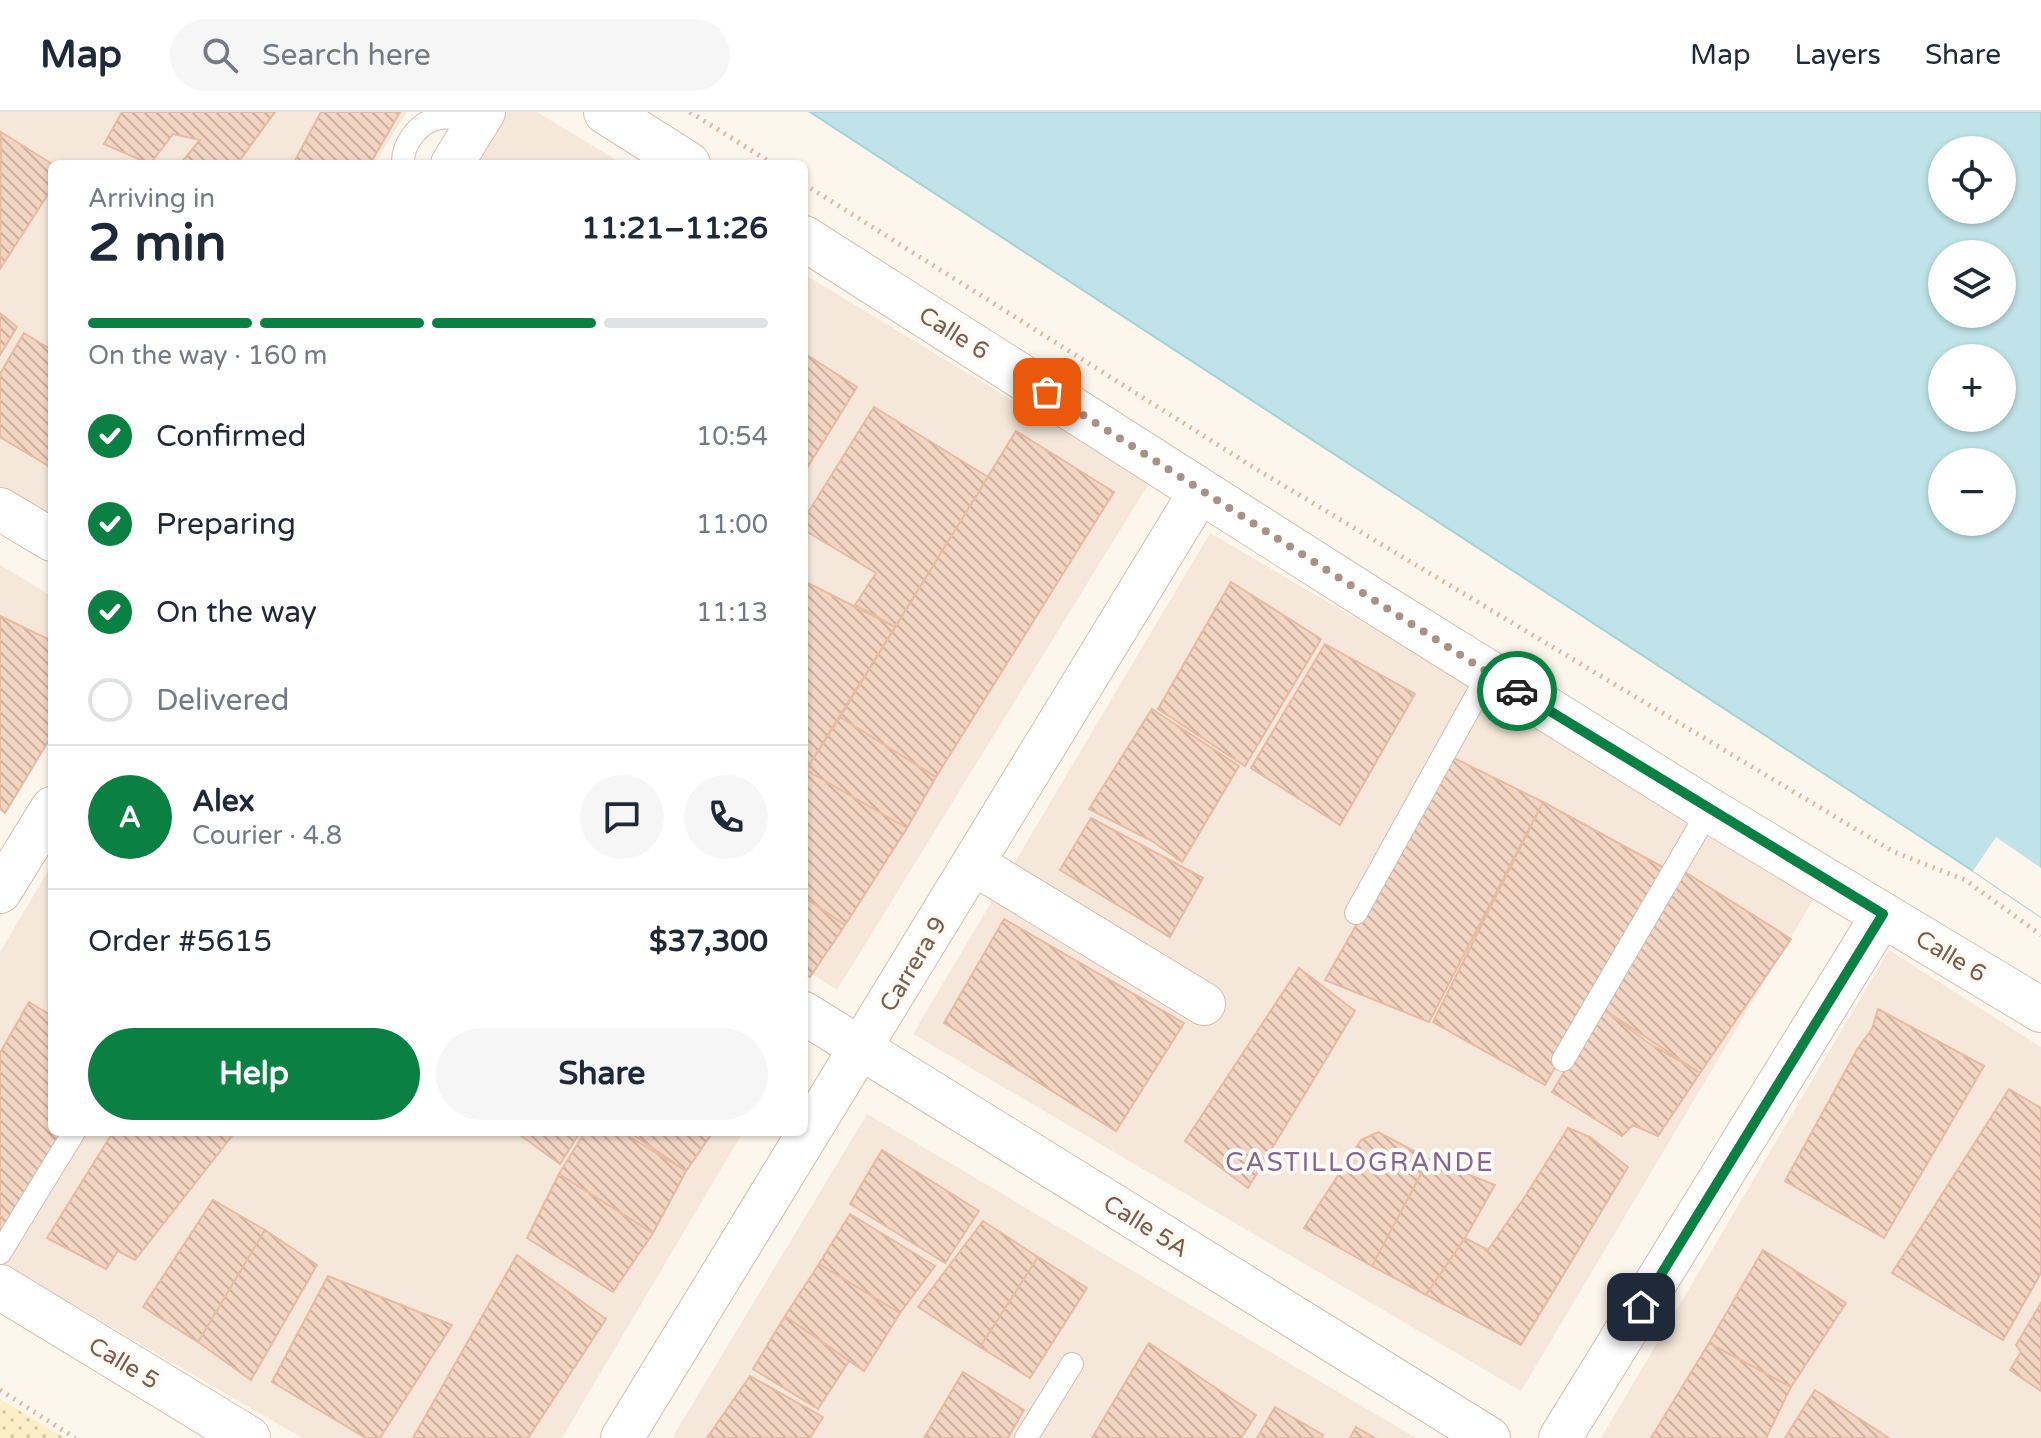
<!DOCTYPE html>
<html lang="en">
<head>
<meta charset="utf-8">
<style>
  body { margin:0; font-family:"Varela Round",sans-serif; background:#f6f6f7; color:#1f2937; height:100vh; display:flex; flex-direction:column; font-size:30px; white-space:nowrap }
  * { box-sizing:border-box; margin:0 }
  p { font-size:26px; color:#747a83 }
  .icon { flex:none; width:44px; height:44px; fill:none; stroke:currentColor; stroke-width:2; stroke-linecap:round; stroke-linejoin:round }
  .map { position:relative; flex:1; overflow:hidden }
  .drawer { position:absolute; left:48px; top:48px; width:760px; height:976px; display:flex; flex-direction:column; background:#fff; border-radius:12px; box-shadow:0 2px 6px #0004 }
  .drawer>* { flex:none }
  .controls { position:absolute; left:1928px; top:24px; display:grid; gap:16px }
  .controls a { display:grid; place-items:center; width:88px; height:88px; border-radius:50%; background:#fff; box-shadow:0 2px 6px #0004; font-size:40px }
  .pin { position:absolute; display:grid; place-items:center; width:68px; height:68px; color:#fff; margin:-34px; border-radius:16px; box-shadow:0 4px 12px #0006 }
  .courier { position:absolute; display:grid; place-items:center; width:80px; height:80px; margin:-40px; border:6px solid #0b8043; border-radius:50%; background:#fff; color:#222; box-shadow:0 2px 10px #0007 }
  .overview em { font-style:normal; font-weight:700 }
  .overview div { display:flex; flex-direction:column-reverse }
  .overview { display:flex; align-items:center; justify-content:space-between; height:136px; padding:0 40px }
  h1 { font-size:52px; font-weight:700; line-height:60px }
  .bar { display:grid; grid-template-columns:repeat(4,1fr); gap:12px 8px; align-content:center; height:96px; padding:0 40px }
  .bar i { height:10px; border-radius:6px; background:#e0e1e3 }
  .bar .selected { background:#0b8043 }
  .bar p { grid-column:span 4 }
  .line { display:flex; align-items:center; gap:20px; padding:0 40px; border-top:2px solid #e0e1e3 }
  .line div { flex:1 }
  .round { display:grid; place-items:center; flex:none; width:84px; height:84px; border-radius:42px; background:#f6f6f7 }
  ol { padding:0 40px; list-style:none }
  li { display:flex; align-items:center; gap:24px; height:88px }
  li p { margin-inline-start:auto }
  li .icon { padding:8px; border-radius:50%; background:#0b8043; color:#fff; stroke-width:4 }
  li:last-child { color:#747a83 }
  li i { width:44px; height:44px; border:4px solid #e0e1e3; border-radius:50% }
  .action { display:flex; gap:16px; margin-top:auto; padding:16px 40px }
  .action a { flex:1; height:92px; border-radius:48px; background:#0b8043; color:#fff; font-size:32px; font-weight:700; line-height:92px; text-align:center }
  .action a+a { background:#f6f6f7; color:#1f2937 }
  header { display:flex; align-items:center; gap:48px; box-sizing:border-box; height:112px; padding:0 40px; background:#fff; border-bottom:2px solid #e0e1e3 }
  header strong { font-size:38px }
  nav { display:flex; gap:44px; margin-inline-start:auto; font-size:28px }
  .search { width:560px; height:72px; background:#f6f6f7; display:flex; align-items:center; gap:20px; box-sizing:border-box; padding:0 28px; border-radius:44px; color:#747a83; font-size:30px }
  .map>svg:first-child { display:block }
</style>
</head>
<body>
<header>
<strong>Map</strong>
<div class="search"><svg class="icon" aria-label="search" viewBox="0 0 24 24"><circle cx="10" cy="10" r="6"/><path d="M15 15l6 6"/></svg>Search here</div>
<nav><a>Map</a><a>Layers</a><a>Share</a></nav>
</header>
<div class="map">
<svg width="2041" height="1326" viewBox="0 0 2041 1326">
  <defs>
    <pattern id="sand-dots" width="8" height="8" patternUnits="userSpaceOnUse" patternTransform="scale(2)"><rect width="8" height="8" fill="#fcefc7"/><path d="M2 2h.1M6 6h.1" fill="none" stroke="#d1c5a4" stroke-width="1.8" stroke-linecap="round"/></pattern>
    <pattern id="building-back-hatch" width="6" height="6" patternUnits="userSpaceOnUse" patternTransform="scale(2)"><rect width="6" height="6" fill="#f3d5c3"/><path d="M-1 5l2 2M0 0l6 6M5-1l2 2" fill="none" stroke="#cab0a1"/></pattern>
  </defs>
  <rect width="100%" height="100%" fill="#fdf6ec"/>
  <path fill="#f5e8da" d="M0,0H407L374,52H52V412L0,380Z
    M505,0H537L623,52H473Z
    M804,162L1149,371L837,878L804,857Z
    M1210,421L1819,778L1521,1279L913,922Z
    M0,453L52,484V600L0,686Z
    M52,752V1020H743L562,1326H302L0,1150V840Z
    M1889,838L2041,935V1326H1601Z
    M867,1002L1416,1326H672Z"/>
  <path fill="url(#sand-dots)" d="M0,1287L65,1326H0Z"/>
  <path fill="#bfe3e8" stroke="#a5d3da" stroke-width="2" fill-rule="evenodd" d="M810,0H2041V805L1973,759ZM1942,38H2002V98H1942ZM1942,142H2002V202H1942ZM1942,246H2002V306H1942ZM1942,350H2002V410H1942Z"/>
  <path fill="#fdf6ec" d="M1996,725L2041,756V805L1973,759Z"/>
  <path fill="url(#building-back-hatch)" stroke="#e6bba3" stroke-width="2" d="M122,0H275L237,52H180L200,28L173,22L150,52L104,32Z
    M321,0H400L370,52H293Z
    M1,20L52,52V76L0,157Z
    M0,201L17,215L0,243Z
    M24,221L52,238V356L0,325V262Z
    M804,241L857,275L804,361Z
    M874,295L988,365L895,515L855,493L876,461L804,418V407Z
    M1016,319L1114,380L936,665L840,605Z
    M804,469L895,515L804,661Z
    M1231,470L1321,527L1245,654L1158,597Z
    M0,504L52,529V623L5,701L0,697Z
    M1325,532L1415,582L1340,713L1251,656Z
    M1152,597L1239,654L1182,750L1152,729L1089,697Z
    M840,605L936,665L907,716L806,658Z
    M1452,645L1543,690L1429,910L1325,868Z
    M806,658L907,716L845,813L804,785Z
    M1543,690L1668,758L1545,973L1433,910Z
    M1091,706L1203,766L1170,825L1060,758Z
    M1685,760L1791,827L1700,961L1603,897Z
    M804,785L845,813L810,865L804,861Z
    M1004,807L1184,911L1116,1019L944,911Z
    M1299,856L1355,899L1248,1076L1185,1029Z
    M29,890L52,904V1020H63L0,1132V941Z
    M1603,897L1647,930L1700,961L1658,1024L1633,1013L1622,1024L1552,980Z
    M1878,897L1984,954L1884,1126L1785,1069L1858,936L1872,917Z
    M2009,977L2041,996V1161L2003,1228L1892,1161Z
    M1568,1016L1590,1025L1628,1055L1521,1233L1426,1183L1465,1126L1488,1138L1526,1083Z
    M113,1020H235L135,1148L118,1139L106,1157L47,1126Z
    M516,1020H580L560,1052Z
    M585,1020H622L686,1059L653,1121L559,1062Z
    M629,1020H713L686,1059Z
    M1378,1020L1429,1047L1372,1154L1304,1116L1361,1028Z
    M882,1038L979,1099L945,1151L850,1092Z
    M1429,1047L1495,1073L1465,1126L1426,1183L1372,1154Z
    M559,1062L653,1121L613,1180L527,1126Z
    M213,1088L265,1118L198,1230L143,1195Z
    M850,1102L935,1154L900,1201L819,1152Z
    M983,1109L1038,1145L980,1235L918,1195Z
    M265,1118L317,1153L251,1268L198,1230Z
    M1763,1138L1846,1191L1791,1275L1709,1231Z
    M517,1143L606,1207L528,1326H413Z
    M1038,1145L1087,1176L1030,1266L980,1235Z
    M819,1152L900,1201L864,1259L785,1204Z
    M328,1164L452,1213L380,1326H366L272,1270Z
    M2041,1191V1279L2010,1258L2021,1240L2016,1233Z
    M785,1204L849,1249L818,1297L753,1257Z
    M1149,1231L1256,1303L1241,1326H1092Z
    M1709,1231L1791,1275L1766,1326H1651Z
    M963,1260L1024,1298L1008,1326H924Z
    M750,1264L823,1305L810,1326H707Z
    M1815,1278L1889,1326H1785Z
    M1275,1295L1323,1323L1322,1326H1257Z
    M1356,1315L1375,1326H1350Z"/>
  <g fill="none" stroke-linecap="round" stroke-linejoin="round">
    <g stroke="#d1beb0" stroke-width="24">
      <path id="lane" d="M403,52C402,32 419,9 440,6C450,4 467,9 478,10
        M1356,801L1489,561
        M1563,948L1709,698
        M0,1141L74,1020
        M1026,1326L1072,1252"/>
    </g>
    <g stroke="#d1beb0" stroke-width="44">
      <path id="street" d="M452,52L484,0
        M0,397L52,428
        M974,752L1204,892
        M0,780L52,696
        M804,901L1489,1326
        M622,1326L1201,378
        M1560,1326L1883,802"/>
    </g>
    <g stroke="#d6c0b0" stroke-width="46">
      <path id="secondary" d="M606,0L688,52
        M804,126L1375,490L1709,698L2041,898
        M0,1175L248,1326"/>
    </g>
    <path stroke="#d9b8a5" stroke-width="5" stroke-dasharray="2 6" stroke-linecap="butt" d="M690,0L773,52
      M804,72L1261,360L1894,740L1965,768L2041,823
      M0,1278L75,1326"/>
    <use href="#lane" stroke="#fff" stroke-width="22"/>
    <use href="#street" stroke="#fff" stroke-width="42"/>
    <use href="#secondary" stroke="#fff" stroke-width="44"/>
  </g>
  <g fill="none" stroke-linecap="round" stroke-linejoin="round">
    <path stroke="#a89285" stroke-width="8" stroke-dasharray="0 14.4" d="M1047,280L1517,579"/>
    <path stroke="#0b8043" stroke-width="10" d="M1517,579L1883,802L1641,1195"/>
  </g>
  <g text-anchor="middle" stroke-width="8" stroke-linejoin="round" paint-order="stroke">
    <g font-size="24" fill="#7a5c4d" stroke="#fffaf3">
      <text transform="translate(954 221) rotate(32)" y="8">Calle 6</text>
      <text transform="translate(1951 844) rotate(31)" y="8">Calle 6</text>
      <text transform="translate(913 852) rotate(-59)" y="8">Carrera 9</text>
      <text transform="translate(1146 1114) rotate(32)" y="8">Calle 5A</text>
      <text transform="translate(124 1251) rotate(31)" y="8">Calle 5</text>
    </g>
    <g font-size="26" letter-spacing="2" fill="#846695" stroke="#fffaf3">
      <text x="1360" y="1059">CASTILLOGRANDE</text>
    </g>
  </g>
</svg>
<div class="controls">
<a><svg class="icon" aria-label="locate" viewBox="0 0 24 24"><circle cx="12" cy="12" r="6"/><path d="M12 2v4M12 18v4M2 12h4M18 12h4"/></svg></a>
<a><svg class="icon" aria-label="layers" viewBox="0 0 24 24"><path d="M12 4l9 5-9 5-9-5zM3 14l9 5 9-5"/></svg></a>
<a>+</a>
<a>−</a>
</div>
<div class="pin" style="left:1047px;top:280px;background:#ea580c"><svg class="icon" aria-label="bag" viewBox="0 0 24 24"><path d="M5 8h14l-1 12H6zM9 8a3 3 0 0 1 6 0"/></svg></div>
<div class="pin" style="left:1641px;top:1195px;background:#1f2937"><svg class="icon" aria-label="home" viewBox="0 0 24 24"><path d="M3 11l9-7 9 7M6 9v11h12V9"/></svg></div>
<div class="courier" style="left:1517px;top:579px"><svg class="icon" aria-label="car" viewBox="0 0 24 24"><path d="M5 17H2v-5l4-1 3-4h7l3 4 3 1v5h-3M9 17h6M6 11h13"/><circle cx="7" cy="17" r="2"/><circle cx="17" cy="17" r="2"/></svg></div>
<section class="drawer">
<div class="overview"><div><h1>2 min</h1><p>Arriving in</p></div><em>11:21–11:26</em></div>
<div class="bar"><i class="selected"></i><i class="selected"></i><i class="selected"></i><i></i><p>On the way · 160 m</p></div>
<ol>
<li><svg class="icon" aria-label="check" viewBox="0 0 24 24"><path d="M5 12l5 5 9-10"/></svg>Confirmed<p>10:54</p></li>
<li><svg class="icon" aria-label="check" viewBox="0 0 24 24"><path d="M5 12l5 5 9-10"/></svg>Preparing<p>11:00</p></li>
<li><svg class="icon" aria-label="check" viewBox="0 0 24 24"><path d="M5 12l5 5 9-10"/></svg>On the way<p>11:13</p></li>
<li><i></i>Delivered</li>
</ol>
<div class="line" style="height:144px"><b class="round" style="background:#0b8043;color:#fff">A</b><div><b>Alex</b><p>Courier · 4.8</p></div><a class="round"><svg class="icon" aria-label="chat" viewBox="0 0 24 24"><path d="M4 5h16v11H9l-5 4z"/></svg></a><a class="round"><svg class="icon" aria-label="phone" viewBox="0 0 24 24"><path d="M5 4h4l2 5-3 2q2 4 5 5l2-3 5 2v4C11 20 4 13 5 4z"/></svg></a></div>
<div class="line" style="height:104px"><div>Order #5615</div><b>$37,300</b></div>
<div class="action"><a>Help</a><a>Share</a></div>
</section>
</div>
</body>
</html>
